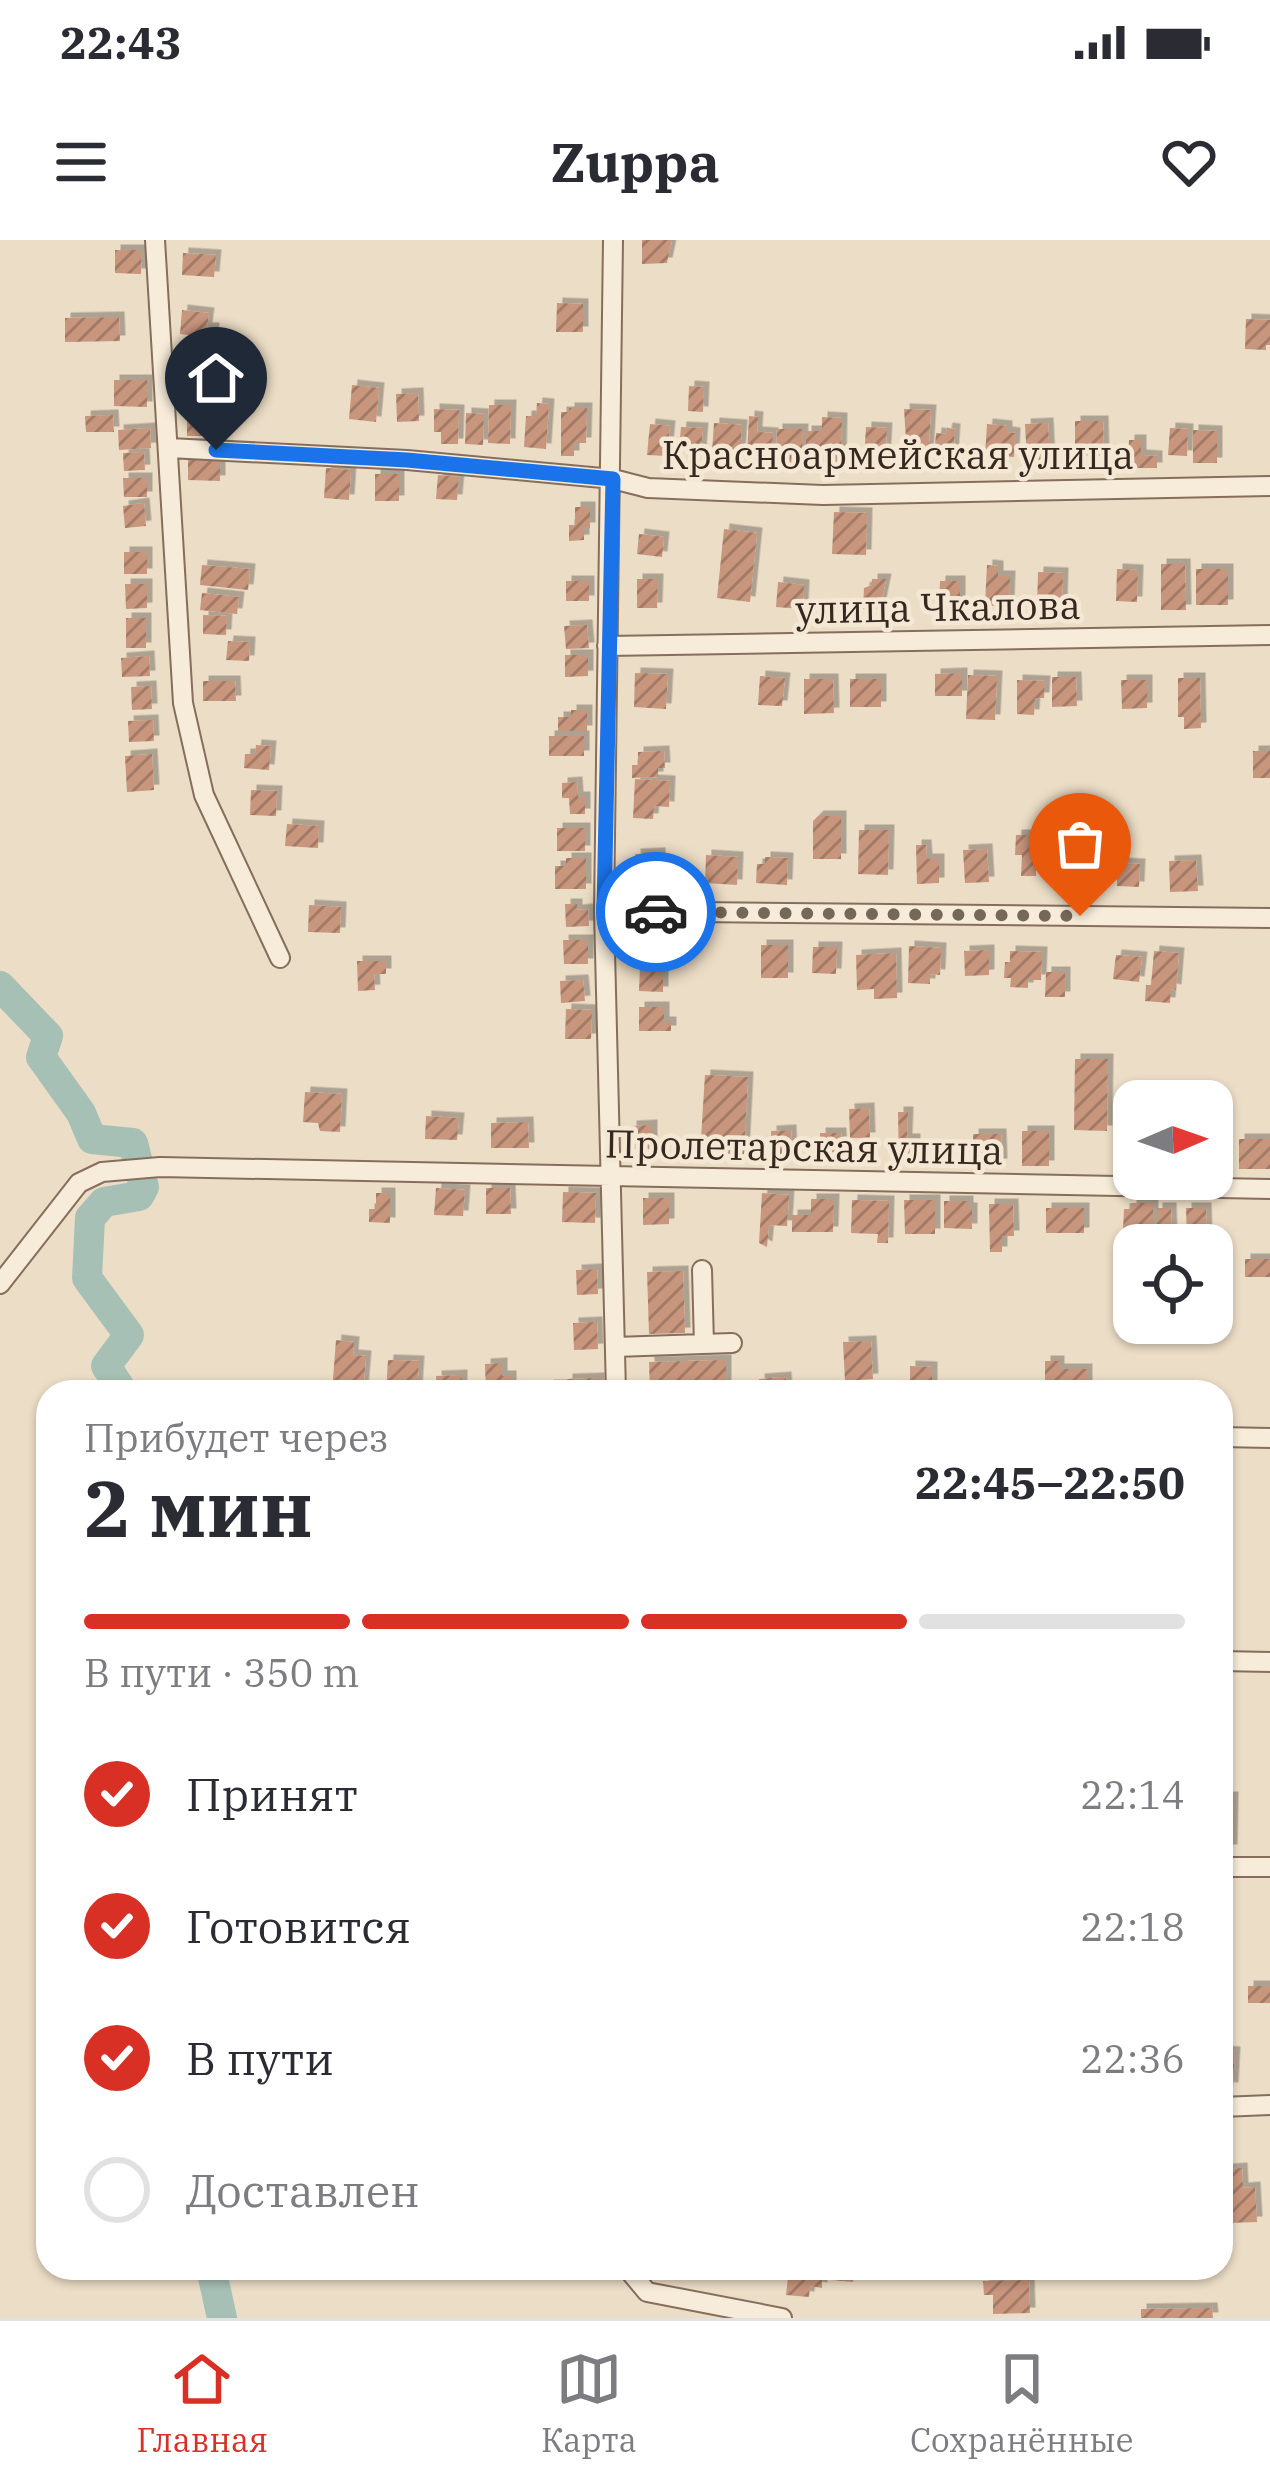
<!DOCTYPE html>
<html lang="ru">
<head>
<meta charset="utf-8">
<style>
  body { margin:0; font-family:"IBM Plex Serif",serif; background:#f7f7f7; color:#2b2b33; height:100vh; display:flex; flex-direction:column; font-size:45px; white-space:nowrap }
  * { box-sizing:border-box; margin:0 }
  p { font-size:39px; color:#7c7c81 }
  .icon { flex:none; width:66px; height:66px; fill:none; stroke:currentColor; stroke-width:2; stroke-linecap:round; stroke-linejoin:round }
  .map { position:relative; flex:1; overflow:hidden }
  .details { position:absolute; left:36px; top:1140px; width:1197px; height:900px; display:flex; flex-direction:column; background:#fff; border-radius:36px; box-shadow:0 3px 9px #0004 }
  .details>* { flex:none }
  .needle { width:78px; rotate:88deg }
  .controls { position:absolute; left:1113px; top:840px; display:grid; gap:24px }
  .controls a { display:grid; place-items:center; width:120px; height:120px; border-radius:24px; background:#fff; box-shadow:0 3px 9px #0004; font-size:60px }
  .pin { position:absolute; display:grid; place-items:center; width:102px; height:102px; color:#fff; margin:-123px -51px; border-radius:50% 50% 50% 0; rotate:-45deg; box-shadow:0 0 12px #0007 }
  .pin .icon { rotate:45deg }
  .courier { position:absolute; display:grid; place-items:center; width:120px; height:120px; margin:-60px; border:9px solid #1a73e8; border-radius:50%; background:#fff; color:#222; box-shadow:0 3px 15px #0007 }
  .overview em { font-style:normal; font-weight:700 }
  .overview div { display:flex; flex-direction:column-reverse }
  .overview { display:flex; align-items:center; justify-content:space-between; height:204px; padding:0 48px }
  h1 { font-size:78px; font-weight:700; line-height:90px }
  .bar { display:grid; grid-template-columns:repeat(4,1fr); gap:18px 12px; align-content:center; height:144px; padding:0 48px }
  .bar i { height:15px; border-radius:9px; background:#e1e1e2 }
  .bar .active { background:#d93025 }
  .bar p { grid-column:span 4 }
  ol { padding:0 48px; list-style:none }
  li { display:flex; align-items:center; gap:36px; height:132px }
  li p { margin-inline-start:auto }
  li .icon { padding:12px; border-radius:50%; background:#d93025; color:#fff; stroke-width:4 }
  li:last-child { color:#7c7c81 }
  li i { width:66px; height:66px; border:6px solid #e1e1e2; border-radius:50% }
  .status { display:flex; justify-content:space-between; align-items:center; height:84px; padding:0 60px; background:#fff; direction:ltr }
  .status svg { height:33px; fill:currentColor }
  header { display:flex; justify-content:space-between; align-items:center; height:156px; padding:0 48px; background:#fff; font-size:54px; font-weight:700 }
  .tab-bar { display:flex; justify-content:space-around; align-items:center; height:168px; border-top:3px solid #e1e1e2; background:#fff; font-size:33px; color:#7c7c81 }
  .tab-bar a { display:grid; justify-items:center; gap:6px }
  .tab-bar .active { color:#d93025 }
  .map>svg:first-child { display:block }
</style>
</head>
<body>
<div class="status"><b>22:43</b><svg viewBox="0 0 49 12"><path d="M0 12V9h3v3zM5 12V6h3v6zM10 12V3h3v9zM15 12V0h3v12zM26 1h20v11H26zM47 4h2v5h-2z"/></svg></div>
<header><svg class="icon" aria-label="menu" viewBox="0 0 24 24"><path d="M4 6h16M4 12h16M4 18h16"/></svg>Zuppa<svg class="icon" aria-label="heart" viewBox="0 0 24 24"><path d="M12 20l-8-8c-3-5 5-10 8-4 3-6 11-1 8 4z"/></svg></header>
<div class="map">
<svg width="1270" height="2078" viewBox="0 0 1270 2078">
  <defs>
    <pattern id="building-hatch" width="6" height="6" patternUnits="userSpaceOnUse" patternTransform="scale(3)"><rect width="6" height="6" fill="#c8957d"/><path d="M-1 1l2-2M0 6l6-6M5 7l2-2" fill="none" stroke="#a37a66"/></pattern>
    <filter id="shadow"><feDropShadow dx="5.5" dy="-5.5" stdDeviation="0" flood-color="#0004"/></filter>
  </defs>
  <rect width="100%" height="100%" fill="#ecddc6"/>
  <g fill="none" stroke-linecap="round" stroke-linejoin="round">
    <path stroke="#a7c0b6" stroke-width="30" d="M0,746L48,796L41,817L81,873L92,899L133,903L144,947L139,956L104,962L90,978L87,1038L129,1095L106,1126L123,1152
      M211,2028L222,2078"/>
  </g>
  <path fill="url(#building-hatch)" filter="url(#shadow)" d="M642,0H672L667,23L642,24Z
    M115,10H142L141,34L115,33Z
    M183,13L216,15L214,37L182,35Z
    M557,63L583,64V92H556Z
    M182,70L209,73L207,88H214L213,98L180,94Z
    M119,77L120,101L65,102V78Z
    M1246,79L1270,80V105H1266V110L1245,109Z
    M217,103L239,105L237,129L215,127Z
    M114,140H147V167L114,166Z
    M352,145L379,148L376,182L349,179Z
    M689,146L704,147L703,172L688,171Z
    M418,153L419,181L397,182L396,154Z
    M537,163L549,164L546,209L524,207L526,176H536Z
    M489,165H511L510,204L488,203Z
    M569,168H587L586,203H574V216H561V172H569Z
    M434,169L459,170L458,204H441V192H434Z
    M904,169L931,170L928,217L907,216Z
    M187,173H217L216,196H187Z
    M466,173L484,174L483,205L465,204Z
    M113,175L114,192H86L85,176Z
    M749,176L758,177L757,192L773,193L772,213L747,212Z
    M822,177L842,178L841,228L811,227L812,210L806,209V191H822Z
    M1075,181H1103L1104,216H1075Z
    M714,183L742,185L740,215L712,212Z
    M1048,183L1050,221H1027L1025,184Z
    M650,184L670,186L667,216L647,215Z
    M987,184L1007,186V192L1015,193L1014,217L985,215Z
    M681,187L703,188L701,212L679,210Z
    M866,187L887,188L885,223L864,221Z
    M150,188L151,208L119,210L118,190Z
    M947,188L955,189L953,219L934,218L936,193L946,194Z
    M1170,188L1188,189L1187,216L1168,215Z
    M777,189H803L802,228L776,227Z
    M1193,190L1217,191V223H1193Z
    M1129,200H1141V215L1157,216V228H1128Z
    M144,212L145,230L124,231L123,213Z
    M188,216L220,217V241L188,240Z
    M326,228L351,230L349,260L324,258Z
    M375,234H399V261H375Z
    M438,235L459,237L457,260L436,259Z
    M123,238H147V257H124Z
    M144,263L146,286L125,288L123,266Z
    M575,267H590V288H584V300L569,301V285H575Z
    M834,272L867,273L866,315L832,314Z
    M724,289L757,293L750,362L717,358Z
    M639,294L664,297L662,317L637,314Z
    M124,312H147V334H124Z
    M1161,324H1185L1186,370H1161Z
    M202,325L250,329L248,350L200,345Z
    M987,325L998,326V336H1010L1009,367L985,365Z
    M1117,329L1138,330L1137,362L1116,361Z
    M1196,329H1228V365H1196Z
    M1038,332L1063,333L1062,367L1037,366Z
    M637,339H658L657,368H637Z
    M872,339H886L880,369H863L864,348L872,345Z
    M566,341H589V361H566Z
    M940,341H960V366L939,365Z
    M778,342L804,345L803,369L776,367Z
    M125,344H147V368L126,369Z
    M202,353L239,357L237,374L200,370Z
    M203,375L227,376L226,395L203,394Z
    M126,378H146V408H126Z
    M587,385L589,408L566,409L564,386Z
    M228,401L250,402L249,421L226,420Z
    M565,415H588V436L565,437Z
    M149,416L150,436L122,437L121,418Z
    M635,433L668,434L666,469L634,467Z
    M962,433V456H935V434Z
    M968,435L997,436L995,480L966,479Z
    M760,436L785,438L782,466L758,465Z
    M1052,437H1076L1077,466L1052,467Z
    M1178,438H1200L1201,488L1184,489V477H1178Z
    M804,439H833L834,473L804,474Z
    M850,439H881V467H850Z
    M1017,440L1045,441L1044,458H1035L1034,475L1017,474Z
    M1121,440H1147V468L1122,469Z
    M203,441H235L236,461H203Z
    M151,446L152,469L132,470L131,447Z
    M571,470H587V491H558V477H571Z
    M153,480L154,501L129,502L128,481Z
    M549,496H584V516H549Z
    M256,505L271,506L269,530L244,528L245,514H255Z
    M664,511L665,528H658V537L632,538V525H638V512Z
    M1253,511H1270V538H1253Z
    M152,514L154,550L127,552L125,516Z
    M635,539L670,541L669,567L654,566L653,579L633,578Z
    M577,542L578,557H585V574H570L569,558H562V543Z
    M251,550L277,551L276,576L250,575Z
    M818,576H841V619H813V581Z
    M287,584L319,586L318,608L285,606Z
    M557,588H585V611H557Z
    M859,590H889L888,635L858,634Z
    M1016,595H1044L1043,618H1036V636H1021L1022,615H1015Z
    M1053,603H1091L1090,632L1053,631Z
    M916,605H926L927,619H939V643L917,644Z
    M987,609L989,642L965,643L963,610Z
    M660,613L661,642L637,644L635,614Z
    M706,615L738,617L737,645L705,643Z
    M765,617L788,618L787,645L756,643L757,624H765Z
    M566,618H586V649H555V626H566Z
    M1196,620L1198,651L1170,652L1169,621Z
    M1117,623L1140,624L1139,647L1117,646Z
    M565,664H577V670L588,669L589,686L566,687Z
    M309,665L341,667L340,693L308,692Z
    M563,700H588V724H564Z
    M639,700L662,701L661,719H639Z
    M761,705H788V738H761Z
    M909,706L941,708L940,735L930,734V744L908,743Z
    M813,707H837L836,734L812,733Z
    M989,710V735L965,736L964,711Z
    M1010,711L1042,712L1041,740H1028V748L1010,747L1011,738H1004L1005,722H1010Z
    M1154,711L1179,713L1176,750L1171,749L1170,763L1145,761L1146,745H1151Z
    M896,713L897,758L874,759V749L857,750L856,715Z
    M1116,715L1142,717L1139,742L1113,739Z
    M357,721H386V734H374L375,750L358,751Z
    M640,725H658V730H663V752L639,751Z
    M1046,732H1065V757H1045Z
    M583,740L585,761L561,763L560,741Z
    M639,767H664V782H671V791H639Z
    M566,769L592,770L591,799H565Z
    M1075,819H1108L1107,891L1074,890Z
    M705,835L748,837L744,917L700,914Z
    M305,852L342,854L340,892L320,891L318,883L303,882Z
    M869,868L870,898H850L849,869Z
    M898,872H908L907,899H915V924H899Z
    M426,876L459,878L457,900L425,899Z
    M528,882L529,908H491V883Z
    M652,885V909H631V886Z
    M791,890L792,916L772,917L771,891Z
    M1022,891H1049V926H1022Z
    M820,893H841L842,918H821Z
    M973,894H1001L1002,924L974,925Z
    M1239,899H1270V929H1239Z
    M436,948L465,950L463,976L434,975Z
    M486,948H510L511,974H486Z
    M563,952L596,953L595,983L562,982Z
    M376,953H390V983L369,982V969H376Z
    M762,953L789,955L787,986L769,985L767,1007L759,1003Z
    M643,958H669V984L643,985Z
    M811,959H834L833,992H792V975H811Z
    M852,960L889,961L888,1003H877L878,994L851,993Z
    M904,960H935V994H905Z
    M944,961H968V968H972V989L944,988Z
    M1131,963H1153V990H1123L1124,969H1131Z
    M989,964H1013L1014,996H1002V1012H990Z
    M1046,968H1084V993H1046Z
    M1157,968H1171L1172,994H1178L1179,1005H1157Z
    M1186,968H1206L1207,998L1187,999Z
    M1245,1019H1270V1037H1245Z
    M597,1029L598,1054L577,1055L576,1030Z
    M683,1031L685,1093L649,1094L647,1032Z
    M597,1082L598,1109L574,1110L573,1083Z
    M336,1100L354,1102L353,1115L366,1116L363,1152H332Z
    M871,1101L873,1139L845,1141L843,1102Z
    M388,1120L419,1121L417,1152H386Z
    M726,1120V1152H650L649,1122Z
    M1045,1121H1059V1129H1087V1146H1063V1152H1045Z
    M502,1123V1136H511V1152H486L485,1124Z
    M910,1126L932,1127V1152H910Z
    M462,1135V1152H437L436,1136Z
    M786,1137L787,1152H760L759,1139Z
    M599,1138V1152H548V1145H567V1139Z
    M1221,1557H1233L1232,1610H1221Z
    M1248,1746H1270V1763H1248Z
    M1221,1811L1235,1812L1233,1848L1221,1847Z
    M1242,1928L1243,1948L1255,1947L1257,1982L1229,1983L1226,1929Z
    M789,2028H855L853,2042L822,2039V2048L810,2046L809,2057L786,2055Z
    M1029,2040L1030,2073L993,2074V2055H984L983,2041Z
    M1212,2068L1213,2078H1141V2069Z"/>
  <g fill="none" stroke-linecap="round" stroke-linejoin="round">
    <g stroke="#866e5c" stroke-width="22">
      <path id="minor" d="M155,0L183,463L204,555L280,718
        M613,0L604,671L616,1152
        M169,208L407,220L613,239L648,248L823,255L1270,246
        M607,406L1270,395
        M604,671L1270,678
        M702,1030L704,1104
        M0,1044L79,943L102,932L160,927L1270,949
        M615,1107L732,1103
        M1221,1197L1270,1198
        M1221,1421L1270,1422
        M1221,1627H1270
        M1221,1867L1270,1865
        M627,2028L647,2052L782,2078"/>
    </g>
    <use href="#minor" stroke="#f7ebd9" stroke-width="18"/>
  </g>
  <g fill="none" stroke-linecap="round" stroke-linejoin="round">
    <path stroke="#766759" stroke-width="12" stroke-dasharray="0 21.6" d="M656,672L1080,676"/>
    <path stroke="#1a73e8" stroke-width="15" d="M216,210L407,220L613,239L604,671L656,672"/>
  </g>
  <g text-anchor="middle" stroke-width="9" stroke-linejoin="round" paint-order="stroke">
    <g font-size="39" fill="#37281f" stroke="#f4e8d5">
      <text x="898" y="229">Красноармейская улица</text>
      <text transform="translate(938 367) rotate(-1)" y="14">улица Чкалова</text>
      <text transform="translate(804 907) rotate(1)" y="14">Пролетарская улица</text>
    </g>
  </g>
</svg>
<div class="controls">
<a><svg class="needle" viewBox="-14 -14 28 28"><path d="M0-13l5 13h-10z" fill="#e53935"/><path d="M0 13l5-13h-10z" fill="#7c7c81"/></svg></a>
<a><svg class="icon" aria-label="locate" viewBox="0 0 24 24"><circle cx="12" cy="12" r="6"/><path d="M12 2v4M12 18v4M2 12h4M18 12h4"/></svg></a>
</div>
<div class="pin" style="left:1080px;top:676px;background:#ea580c"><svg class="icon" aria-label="bag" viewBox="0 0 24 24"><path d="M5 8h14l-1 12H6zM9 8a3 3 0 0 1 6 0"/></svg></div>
<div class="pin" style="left:216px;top:210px;background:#1f2937"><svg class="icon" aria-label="home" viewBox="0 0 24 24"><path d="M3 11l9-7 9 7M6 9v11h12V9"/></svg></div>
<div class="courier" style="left:656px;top:672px"><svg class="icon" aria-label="car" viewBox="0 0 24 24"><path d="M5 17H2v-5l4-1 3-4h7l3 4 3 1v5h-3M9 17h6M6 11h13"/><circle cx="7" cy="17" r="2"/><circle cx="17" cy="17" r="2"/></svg></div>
<section class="details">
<div class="overview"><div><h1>2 мин</h1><p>Прибудет через</p></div><em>22:45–22:50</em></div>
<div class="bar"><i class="active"></i><i class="active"></i><i class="active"></i><i></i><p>В пути · 350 m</p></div>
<ol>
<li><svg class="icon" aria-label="check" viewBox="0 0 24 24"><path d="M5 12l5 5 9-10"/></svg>Принят<p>22:14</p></li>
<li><svg class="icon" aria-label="check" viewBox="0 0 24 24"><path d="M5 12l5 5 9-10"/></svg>Готовится<p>22:18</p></li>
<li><svg class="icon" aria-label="check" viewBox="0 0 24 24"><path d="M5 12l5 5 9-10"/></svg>В пути<p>22:36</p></li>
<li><i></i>Доставлен</li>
</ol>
</section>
</div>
<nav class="tab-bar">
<a class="active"><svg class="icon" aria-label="home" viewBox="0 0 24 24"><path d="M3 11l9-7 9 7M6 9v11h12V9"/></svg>Главная</a>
<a><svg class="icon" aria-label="map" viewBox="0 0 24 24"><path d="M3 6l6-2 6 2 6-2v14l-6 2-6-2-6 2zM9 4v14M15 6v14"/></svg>Карта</a>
<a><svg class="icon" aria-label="saved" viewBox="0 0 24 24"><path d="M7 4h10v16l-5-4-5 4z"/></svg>Сохранённые</a>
</nav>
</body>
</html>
